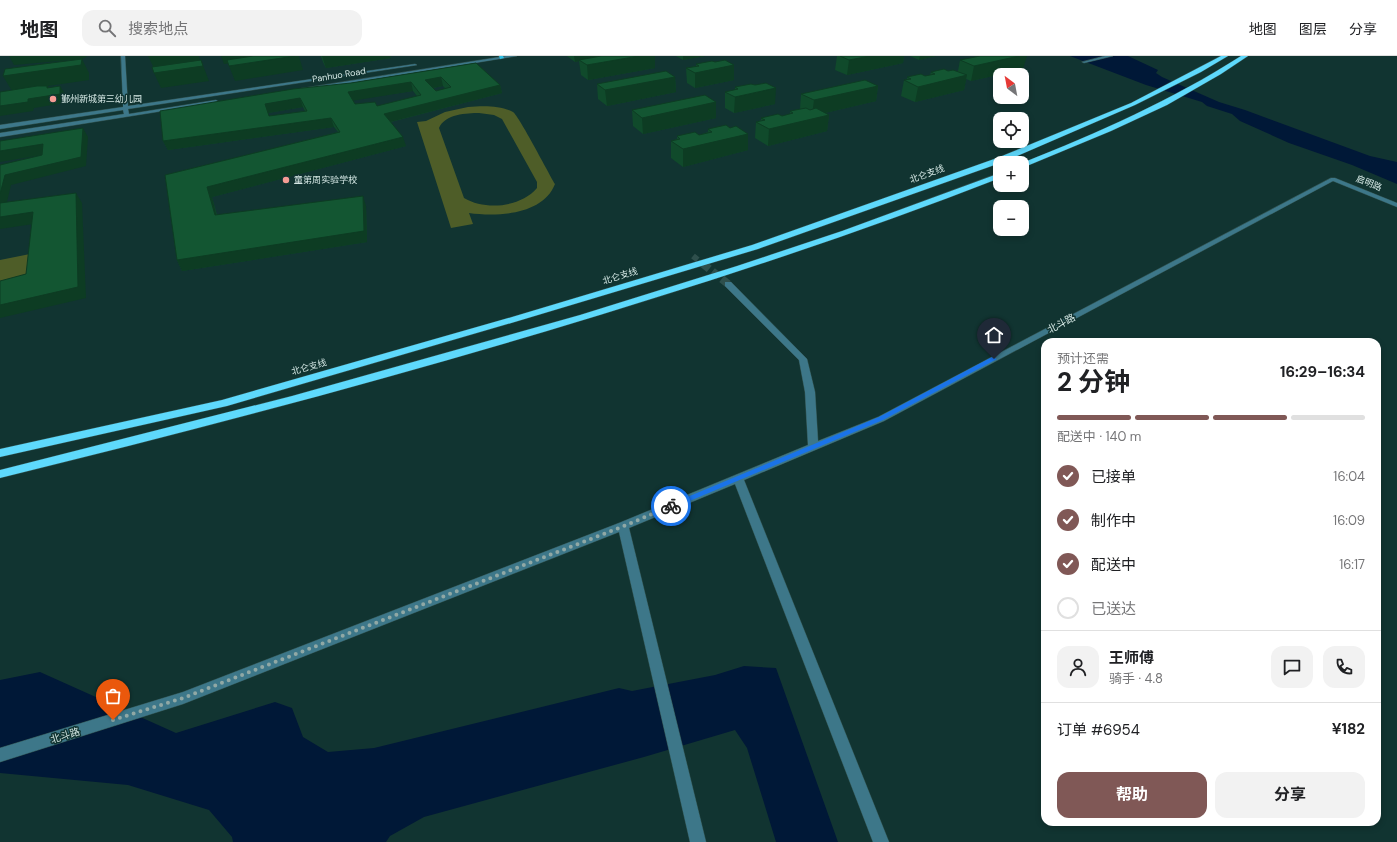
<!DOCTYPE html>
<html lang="zh">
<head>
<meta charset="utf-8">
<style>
  body { margin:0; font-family:"DM Sans","Noto Sans SC",sans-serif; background:#f2f2f2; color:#202124; height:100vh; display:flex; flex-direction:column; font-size:15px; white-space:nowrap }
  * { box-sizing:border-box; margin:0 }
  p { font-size:13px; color:#757577 }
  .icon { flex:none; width:22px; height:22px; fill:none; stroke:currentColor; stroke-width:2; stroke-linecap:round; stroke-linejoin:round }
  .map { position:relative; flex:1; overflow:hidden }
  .sheet { position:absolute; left:1041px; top:282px; width:340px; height:488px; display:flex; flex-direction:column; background:#fff; border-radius:12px; box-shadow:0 2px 6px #0003 }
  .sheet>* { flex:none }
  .needle { width:26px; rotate:328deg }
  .fabs { position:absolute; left:993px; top:12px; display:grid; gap:8px }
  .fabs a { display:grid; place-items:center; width:36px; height:36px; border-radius:8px; background:#fff; box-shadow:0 2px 6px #0003; font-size:20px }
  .pin { position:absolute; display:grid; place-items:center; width:34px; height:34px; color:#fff; margin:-41px -17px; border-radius:50% 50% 50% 0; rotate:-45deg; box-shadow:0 0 4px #0007 }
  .pin .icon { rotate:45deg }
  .courier { position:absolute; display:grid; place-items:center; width:40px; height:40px; margin:-20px; border:3px solid #1a73e8; border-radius:50%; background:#fff; color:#222; box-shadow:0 1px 5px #0007 }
  .overview em { font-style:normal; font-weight:700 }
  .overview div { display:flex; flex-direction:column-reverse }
  .overview { display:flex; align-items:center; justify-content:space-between; height:68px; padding:0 16px }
  h1 { font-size:26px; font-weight:700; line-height:30px }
  .bar { display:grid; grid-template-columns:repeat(4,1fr); gap:6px 4px; align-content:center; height:48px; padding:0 16px }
  .bar i { height:5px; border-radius:3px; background:#e0e0e0 }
  .bar .on { background:#805856 }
  .bar p { grid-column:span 4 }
  .line { display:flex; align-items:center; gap:10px; padding:0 16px; border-top:1px solid #e0e0e0 }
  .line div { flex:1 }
  .round { display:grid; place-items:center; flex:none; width:42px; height:42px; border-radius:12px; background:#f2f2f2 }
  ol { padding:0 16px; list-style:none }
  li { display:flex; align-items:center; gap:12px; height:44px }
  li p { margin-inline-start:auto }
  li .icon { padding:4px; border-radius:50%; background:#805856; color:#fff; stroke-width:4 }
  li:last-child { color:#757577 }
  li i { width:22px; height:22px; border:2px solid #e0e0e0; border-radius:50% }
  .primary-button { display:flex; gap:8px; margin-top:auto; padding:8px 16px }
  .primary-button a { flex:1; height:46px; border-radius:12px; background:#805856; color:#fff; font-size:16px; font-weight:700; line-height:46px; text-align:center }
  .primary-button a+a { background:#f2f2f2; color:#202124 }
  header { display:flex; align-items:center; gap:24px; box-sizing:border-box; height:56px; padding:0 20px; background:#fff; border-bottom:1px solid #e0e0e0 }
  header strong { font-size:19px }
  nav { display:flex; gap:22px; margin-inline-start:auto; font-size:14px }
  .search { width:280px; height:36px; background:#f2f2f2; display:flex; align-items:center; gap:10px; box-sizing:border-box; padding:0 14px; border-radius:12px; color:#757577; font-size:15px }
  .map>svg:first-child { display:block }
</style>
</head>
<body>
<header>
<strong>地图</strong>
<div class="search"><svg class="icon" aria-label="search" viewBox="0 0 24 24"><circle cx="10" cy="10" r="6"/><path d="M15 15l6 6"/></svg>搜索地点</div>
<nav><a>地图</a><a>图层</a><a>分享</a></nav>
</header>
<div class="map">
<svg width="1397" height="786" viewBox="0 0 1397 786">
  <rect width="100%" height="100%" fill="#113431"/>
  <path fill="#4e5d28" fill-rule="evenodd" d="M468,51C482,50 500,49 513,56C519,60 549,118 555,128C543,159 497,161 469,157L473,168L451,172L417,66L426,65L445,56ZM479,57L494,59L502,63L537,126V132C521,151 486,155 464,142L439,72C445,58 467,57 479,57Z
    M30,198L26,229L0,235V204Z"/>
  <path fill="#001837" d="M1070,0H1128L1158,14L1156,17L1162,21L1219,46L1245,54L1370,100L1397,106V128L1352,109L1289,87L1240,65L1232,58L1207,50L1202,46L1146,29Z
    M744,610L776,612L838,786H776L747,692L735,674L644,701L424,761L390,780L386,786H233L232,781L209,754L128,729L0,717V624L40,616L176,677L275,646L292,652L303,681L328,696L374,692L619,632L632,635L715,619Z"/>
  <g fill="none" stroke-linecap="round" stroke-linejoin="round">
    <path stroke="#2e4f4c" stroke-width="6" stroke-dasharray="6 3.5" stroke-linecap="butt" d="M693,200L704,209"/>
    <path stroke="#2e4f4c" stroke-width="8" stroke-dasharray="8 4" stroke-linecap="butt" d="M703,208L728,228"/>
    <g stroke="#30514e" stroke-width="1">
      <path id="minor" d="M121,0H125L128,50L415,8L417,9L128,53L129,58L216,44L219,46L0,81V77L124,58L123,54L0,73V69L123,51Z
        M506,0H517L302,35L299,33Z
        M1105,0H1113L1084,7L1082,6Z
        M1331,122H1335L1397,147V151L1333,125L884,365L744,424L889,786H873L735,428L629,472L706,786H690L619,476L183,648L0,706V692L183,636L619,467L808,389L805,336L799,304L725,230V226H731L807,303L815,336L818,385L878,361Z"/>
    </g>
    <g stroke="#30514e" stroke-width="1">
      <path id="major" d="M499,0H503L504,2L500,3Z"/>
    </g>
    <g stroke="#30514e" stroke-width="1">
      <path id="highway" d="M1221,0H1228L1201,16L1135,49L1003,106L758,193L518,265L227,350L0,401V393L222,344L512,261L752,189L997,102L1131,47Z
        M1241,0H1248L1221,18L1167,49L1111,75L1022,112V107C1098,77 1172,44 1241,0Z
        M1000,117V122C852,180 700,229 547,275C366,329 184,377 0,422V414L292,340L580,259L737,210L842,175Z"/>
    </g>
    <use href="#minor" fill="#3d7789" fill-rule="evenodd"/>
    <use href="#major" fill="#2fc0e5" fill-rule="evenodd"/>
    <use href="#highway" fill="#5ed9fc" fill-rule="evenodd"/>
  </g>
  <path fill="#104a2b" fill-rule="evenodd" d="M321,0H390L391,2L326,12L323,6Z
    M567,0H655V12L588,24L581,19L579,5L575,6Z
    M676,0H705L683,4Z
    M837,0H904L903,7L847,19L835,14Z
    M910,0H936L919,4Z
    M960,4L1023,13L971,25L966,23L964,34L915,46L901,40L904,24H907V21L925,20L930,19L931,16L948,15H958Z
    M476,7L500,29L502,37L391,66L406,90L212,141L217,159L366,150L367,186L182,215L177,204L165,119L338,76L334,71L168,94L163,85L351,27ZM443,30L446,33L436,35L433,32ZM413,35L417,40L377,50L355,48L353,44ZM303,51L305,55L269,60L268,57Z
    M696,8L734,24L695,32L687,27L686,12L696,10Z
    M675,21L676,36L607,50L598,43L597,28Z
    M755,29L775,48L734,57L725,52V36L735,34V31Z
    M878,30L876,45L825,57L829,59L827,75L768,90L755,82L756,66L761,64V62L782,60L790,58V55L800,53L801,38Z
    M716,46V62L643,78L633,70L632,54Z
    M730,72L748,78V94L683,111L671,102V85L677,83V80L699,79L708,76V73Z"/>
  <path fill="#0d3c23" d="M9,0H87L85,2L82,3L89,17V24L48,30L52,38L60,30L65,38L64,47L34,52L33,55L0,60V50L12,35L3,20L82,3L14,9Z
    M148,0H199L201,7L155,14Z
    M221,0H280L224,8Z
    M295,0H299L303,14L235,25L229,10Z
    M322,0H390L391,2L326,12Z
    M574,0H606L579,4V5L575,6Z
    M639,0H655V12L588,24L587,9Z
    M683,0H705L683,4Z
    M870,0H904L903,7L847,19L849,4Z
    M920,0H936L919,4Z
    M1019,0H1027L1023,13L971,25L974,10Z
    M201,4L209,25L161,32L154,17Z
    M734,9V24L695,32V17Z
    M967,19L964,34L915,46L918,31Z
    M441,21L443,30L427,33L425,24Z
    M675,21L676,36L607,50L605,34Z
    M411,26L413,35L351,45L348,36Z
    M500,29L502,37L386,67L384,58Z
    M878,30L876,45L812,60L814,44Z
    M776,32L775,48L734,57L735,41Z
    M300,42L303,51L268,57L265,48Z
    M716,46V62L643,78L642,62Z
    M829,59L827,75L768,90L769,73Z
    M331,62L334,71L168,94L163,85Z
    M83,72L88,81L86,110L11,129L4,158L0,151V138L5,119L81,101Z
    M748,78V94L683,111V93Z
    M403,81L406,90L212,141L219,170L215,159L207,131Z
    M43,88L48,98L0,106V95Z
    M76,137L82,147L86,242L0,262V249L78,231Z
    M363,140L366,150L367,186L182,215L177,204Z
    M33,156L40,167L0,173V161Z"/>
  <path fill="#135632" stroke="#0d3c23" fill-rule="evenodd" d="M253,0H295L229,10L227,4Z
    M601,0H639L587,9L579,4Z
    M840,0H870L849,4Z
    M980,0H1019L974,10L960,4Z
    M82,3L81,9L3,20L5,13Z
    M201,4L203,10L154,17L152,11Z
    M725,4L734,9L695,17L686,12L699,10L696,8L712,5L715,6Z
    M476,7L500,29L384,58L403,81L207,131L215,159L363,140L364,175L177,204L165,119L340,76L331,62L163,85L160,55L293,33L351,27ZM441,21L451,31L436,35L425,24ZM411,26L421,39L377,50L375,46L355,48L348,36ZM300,42L307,55L269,60L265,48Z
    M944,13L948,15L953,14L967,19L918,31L904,24L911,23L907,21L921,18L925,20L935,18L931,16Z
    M666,15L675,21L605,34L597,28Z
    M865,24L878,30L814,44L801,38Z
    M766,27L776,32L735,41L725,36L738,33L735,31L751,28L755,29Z
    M37,30H47V32L60,30V38L28,43V46L0,50V36Z
    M705,39L716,46L642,62L632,54Z
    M806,52L810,54L816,52L829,59L769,73L756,66L765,64L761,62L778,58L782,60L793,57L790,55Z
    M726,69L730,72L736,70L748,78L683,93L671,85L680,83L677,80L695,76L699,79L712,76L708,73Z
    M83,72L81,101L5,119L0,138V109L42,99L43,88L0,95V85Z
    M76,137L78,231L0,249V225L26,218L33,156L0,161V147Z"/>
  <path fill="#1a73e8" d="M992,301L997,303L883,364L673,452L671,453L667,450L668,449L879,361Z"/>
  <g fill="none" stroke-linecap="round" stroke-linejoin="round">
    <path stroke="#90a8a5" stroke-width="4" stroke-dasharray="0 7.2" d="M113,664L183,642L624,470L671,450"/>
  </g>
  <g fill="#f59c94" stroke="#113431" stroke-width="1.5">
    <circle cx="53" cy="43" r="4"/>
    <circle cx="286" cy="124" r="4"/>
  </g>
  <g text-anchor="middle" stroke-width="3" stroke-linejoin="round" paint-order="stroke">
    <g font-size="9" fill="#d4e7e4" stroke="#113431">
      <text transform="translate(339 19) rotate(-9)" y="3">Panhuo Road</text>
      <text transform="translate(927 118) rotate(-20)" y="3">北仑支线</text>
      <text transform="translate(1369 127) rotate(22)" y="3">启明路</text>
      <text transform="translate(620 220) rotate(-17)" y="3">北仑支线</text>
      <text transform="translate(309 311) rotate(-16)" y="3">北仑支线</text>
    </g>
    <g font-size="9" fill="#d4e7e4" stroke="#113431" text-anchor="start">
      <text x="61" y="46">鄞州新城第三幼儿园</text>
      <text x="294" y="127">童第周实验学校</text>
    </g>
    <g font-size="10" fill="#d4e7e4" stroke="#113431">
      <text transform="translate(1061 267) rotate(-28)" y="4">北斗路</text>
      <text transform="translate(65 679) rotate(-17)" y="4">北斗路</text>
    </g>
  </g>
</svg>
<div class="fabs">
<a><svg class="needle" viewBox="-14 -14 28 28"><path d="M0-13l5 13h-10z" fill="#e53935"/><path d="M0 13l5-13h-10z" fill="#757577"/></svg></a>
<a><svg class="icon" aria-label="locate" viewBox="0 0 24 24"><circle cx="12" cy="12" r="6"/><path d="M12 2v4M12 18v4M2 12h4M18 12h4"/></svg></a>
<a>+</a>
<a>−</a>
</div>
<div class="pin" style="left:113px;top:664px;background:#ea580c"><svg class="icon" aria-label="bag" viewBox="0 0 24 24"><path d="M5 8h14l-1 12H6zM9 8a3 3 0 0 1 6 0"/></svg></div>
<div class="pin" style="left:994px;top:303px;background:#1f2937"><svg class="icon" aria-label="home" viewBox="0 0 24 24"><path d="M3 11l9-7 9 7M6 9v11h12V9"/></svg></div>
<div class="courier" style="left:671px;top:450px"><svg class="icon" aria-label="bike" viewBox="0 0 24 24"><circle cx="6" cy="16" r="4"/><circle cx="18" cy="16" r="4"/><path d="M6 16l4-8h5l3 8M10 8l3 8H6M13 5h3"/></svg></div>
<section class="sheet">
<div class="overview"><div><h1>2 分钟</h1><p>预计还需</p></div><em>16:29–16:34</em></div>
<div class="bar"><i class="on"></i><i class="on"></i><i class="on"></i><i></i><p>配送中 · 140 m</p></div>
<ol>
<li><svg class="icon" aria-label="check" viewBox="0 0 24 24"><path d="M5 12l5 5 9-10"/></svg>已接单<p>16:04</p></li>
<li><svg class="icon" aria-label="check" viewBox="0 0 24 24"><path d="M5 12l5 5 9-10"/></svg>制作中<p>16:09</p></li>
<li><svg class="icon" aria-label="check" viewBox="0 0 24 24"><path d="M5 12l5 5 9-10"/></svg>配送中<p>16:17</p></li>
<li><i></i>已送达</li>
</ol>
<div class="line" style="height:72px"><a class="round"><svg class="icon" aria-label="person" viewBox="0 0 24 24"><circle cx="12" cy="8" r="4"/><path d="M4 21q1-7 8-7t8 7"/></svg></a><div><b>王师傅</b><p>骑手 · 4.8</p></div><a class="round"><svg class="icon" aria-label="chat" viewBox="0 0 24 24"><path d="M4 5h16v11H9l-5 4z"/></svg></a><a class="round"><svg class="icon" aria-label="phone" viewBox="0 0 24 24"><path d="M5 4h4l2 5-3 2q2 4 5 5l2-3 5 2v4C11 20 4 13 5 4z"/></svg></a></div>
<div class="line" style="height:52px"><div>订单 #6954</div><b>¥182</b></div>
<div class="primary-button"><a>帮助</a><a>分享</a></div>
</section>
</div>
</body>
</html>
